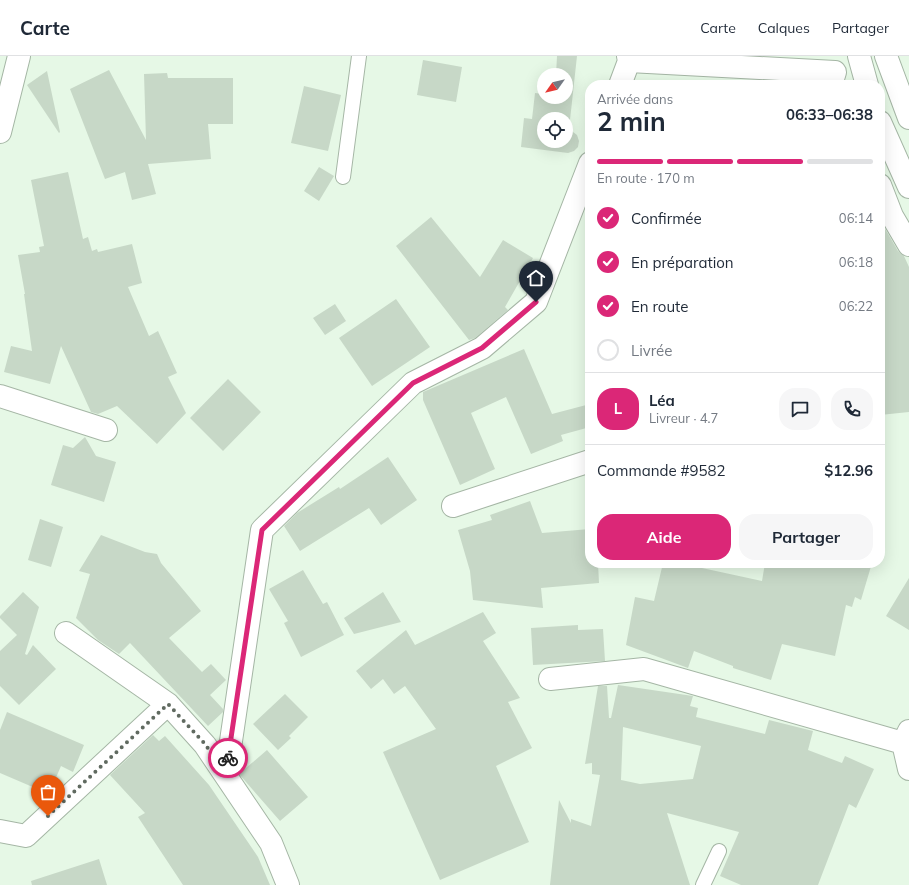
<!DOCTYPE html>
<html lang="fr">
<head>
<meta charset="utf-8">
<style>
  body { margin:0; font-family:Mulish,sans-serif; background:#f6f6f7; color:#1f2937; height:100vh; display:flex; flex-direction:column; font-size:15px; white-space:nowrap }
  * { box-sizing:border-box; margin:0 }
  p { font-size:13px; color:#747a83 }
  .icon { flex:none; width:22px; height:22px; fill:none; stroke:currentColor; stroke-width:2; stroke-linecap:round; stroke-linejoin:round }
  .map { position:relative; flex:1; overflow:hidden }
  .panel { position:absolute; left:585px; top:24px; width:300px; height:488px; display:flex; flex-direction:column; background:#fff; border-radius:16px; box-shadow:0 4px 16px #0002 }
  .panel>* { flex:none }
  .needle { width:26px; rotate:236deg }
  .fabs { position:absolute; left:537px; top:12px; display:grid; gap:8px }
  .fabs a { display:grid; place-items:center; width:36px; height:36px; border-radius:50%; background:#fff; box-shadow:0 4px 16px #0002; font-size:20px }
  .pin { position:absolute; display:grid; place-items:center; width:34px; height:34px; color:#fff; margin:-41px -17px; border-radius:50% 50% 50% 0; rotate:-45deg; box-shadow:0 0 4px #0007 }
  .pin .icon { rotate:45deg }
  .courier { position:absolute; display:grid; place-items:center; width:40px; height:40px; margin:-20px; border:3px solid #db2777; border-radius:50%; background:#fff; color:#222; box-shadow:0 1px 5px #0007 }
  .summary em { font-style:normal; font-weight:700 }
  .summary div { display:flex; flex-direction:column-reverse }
  .summary { display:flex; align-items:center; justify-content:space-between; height:68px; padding:0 12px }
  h1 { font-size:26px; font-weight:700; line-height:30px }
  .bar { display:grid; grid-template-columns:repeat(4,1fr); gap:6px 4px; align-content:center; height:48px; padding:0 12px }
  .bar i { height:5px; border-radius:3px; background:#e0e1e3 }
  .bar .on { background:#db2777 }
  .bar p { grid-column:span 4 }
  .line { display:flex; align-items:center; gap:10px; padding:0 12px; border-top:1px solid #e0e1e3 }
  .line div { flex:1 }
  .round { display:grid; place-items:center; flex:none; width:42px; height:42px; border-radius:16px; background:#f6f6f7 }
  ol { padding:0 12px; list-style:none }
  li { display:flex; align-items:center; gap:12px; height:44px }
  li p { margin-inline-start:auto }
  li .icon { padding:4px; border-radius:50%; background:#db2777; color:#fff; stroke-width:4 }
  li:last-child { color:#747a83 }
  li i { width:22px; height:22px; border:2px solid #e0e1e3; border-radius:50% }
  .action { display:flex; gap:8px; margin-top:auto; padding:8px 12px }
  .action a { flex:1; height:46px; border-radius:16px; background:#db2777; color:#fff; font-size:16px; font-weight:700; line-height:46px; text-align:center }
  .action a+a { background:#f6f6f7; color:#1f2937 }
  header { display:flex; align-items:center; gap:24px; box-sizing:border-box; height:56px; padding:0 20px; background:#fff; border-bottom:1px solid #e0e1e3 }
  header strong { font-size:19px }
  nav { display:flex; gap:22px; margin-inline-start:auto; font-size:14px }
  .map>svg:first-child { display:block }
</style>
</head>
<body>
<header>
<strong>Carte</strong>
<nav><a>Carte</a><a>Calques</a><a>Partager</a></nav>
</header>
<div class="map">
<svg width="909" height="829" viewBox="0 0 909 829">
  <rect width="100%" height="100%" fill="#e6f8e6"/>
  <path fill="#c7d8c7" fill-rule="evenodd" d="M557,0H577L569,73L577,79L579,85L578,91L574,95L568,97L521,91L524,62L532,63L535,37L544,38V41H566V19H556ZM544,63H566V85H544Z
    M423,4L462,11L456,46L417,39Z
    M109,14L146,84L144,18L167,17L168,22H233V68H208L211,103L148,108L156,138L132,144L125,116L105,123L70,33Z
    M47,15L60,76L59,77L27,29Z
    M304,30L341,39L328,95L291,87Z
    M319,111L334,120L319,145L304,135Z
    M68,116L83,183L88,181L92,195L97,193L98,196L132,188L142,227L128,231L149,280L158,275L177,317L168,321L186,357L157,388L117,350L98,358L91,356L61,290L50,328L4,316L11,290L32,295L24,238H25L18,199L40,196L39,191L44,190L31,124Z
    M431,161L480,221L503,184L533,202L505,251L508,254L475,282L469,284L396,190Z
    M880,164L898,195L904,200L909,211V356L880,359Z
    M396,243L430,291L372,330L339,282Z
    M335,248L346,265L325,279L313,262Z
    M524,293L552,358L590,348V371L561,379L563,385L531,398L506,341L471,357L495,413L460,429L423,344V336Z
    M228,323L261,356L223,395L190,362Z
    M85,381L96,400L116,406L104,446L51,429L63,389L73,392Z
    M388,401L417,444L381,469L369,452L300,495L284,470L297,457L339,431L340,433Z
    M530,445L542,477L590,473V507H598L599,527L541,532L543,552L473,544L470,515L458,474L492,464L490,459Z
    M40,463L63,471L51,511L28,504Z
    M101,479L145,496L157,498L161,507L201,555L169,582L202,616L211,608L226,624L210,639L223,653V656L208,670L130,587L119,598L98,584L76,562L90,518L79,515Z
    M663,507H679L762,525L765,507H872L861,544L855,541L852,551L846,549L835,600L782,588L771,624L733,612V610L694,595L688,612L626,589L635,541L654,545Z
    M303,514L323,548L327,546L344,579L301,601L284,567L288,565L269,533Z
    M909,522V574L886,560Z
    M23,536L39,551L25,598L27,599L33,589L56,613L19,649L0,630V595L17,579L0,562V560Z
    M383,536L401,566L354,578L344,562Z
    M483,556L496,577L483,585L520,642L508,646L532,692L496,710L529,786L440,824L383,696L436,673L405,630L394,638L383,623L371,633L356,615L406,574L415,589Z
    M578,569V574L603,573L605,605L533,609L531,572Z
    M618,629L693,640L690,650L698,652L696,661L765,678L769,664L813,675L808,694L842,707L845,700L874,713L856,752L849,748L818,829H741L720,820L739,776L667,757L690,829H550L559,744L571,767V763L591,770L600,719L592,718V707L585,708L598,630H607L609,662H611ZM623,671L701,690L693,723L640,728L621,724Z
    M285,638L308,661L289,680L291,682L278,694L253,668Z
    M7,656L84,689L73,716L61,710L49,738L0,717V674Z
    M153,679L159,685L165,680L209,729L258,801L270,829H183L138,761L145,757L110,719Z
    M267,694L308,741L280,765L239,718Z
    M99,803L107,829H32L31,825Z"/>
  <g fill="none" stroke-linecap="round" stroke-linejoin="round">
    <g stroke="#a5b6a5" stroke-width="16">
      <path id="service" d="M343,121L359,0
        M703,829L719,795"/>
    </g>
    <g stroke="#a5b6a5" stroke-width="24">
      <path id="minor" d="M628,0L629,5L835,16L831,29
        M620,29L629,5
        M0,76L19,0
        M880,129L892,160L909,189
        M0,340L106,374
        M453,450L590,405
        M66,577L168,648L205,689L271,787L288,829
        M550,623L644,613L903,687
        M909,675L903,687L909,713
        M226,719L262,474L413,327L482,292L536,246L590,107
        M0,775L26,780L168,648"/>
    </g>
    <g stroke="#a5b6a5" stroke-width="24">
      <path id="secondary" d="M859,0L867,29
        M886,0L909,62
        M880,66L909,131"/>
    </g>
    <use href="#service" stroke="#fff" stroke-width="14"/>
    <use href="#minor" stroke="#fff" stroke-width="22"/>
    <use href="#secondary" stroke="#fff" stroke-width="22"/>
  </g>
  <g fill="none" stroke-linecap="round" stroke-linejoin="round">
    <path stroke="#606a60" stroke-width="4" stroke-dasharray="0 7.2" d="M48,760L168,648L205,688L226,719L228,702"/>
    <path stroke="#db2777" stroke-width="5" d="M228,702L262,474L413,327L482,292L536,246"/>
  </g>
</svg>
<div class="fabs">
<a><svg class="needle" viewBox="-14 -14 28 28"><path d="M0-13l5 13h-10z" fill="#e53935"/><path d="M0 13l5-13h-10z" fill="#747a83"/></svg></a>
<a><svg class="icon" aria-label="locate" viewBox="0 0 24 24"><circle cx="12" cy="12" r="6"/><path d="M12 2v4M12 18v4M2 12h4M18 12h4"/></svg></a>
</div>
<div class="pin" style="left:48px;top:760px;background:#ea580c"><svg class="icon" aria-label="bag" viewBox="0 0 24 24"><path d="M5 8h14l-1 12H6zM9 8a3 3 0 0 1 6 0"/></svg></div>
<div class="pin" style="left:536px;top:246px;background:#1f2937"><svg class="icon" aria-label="home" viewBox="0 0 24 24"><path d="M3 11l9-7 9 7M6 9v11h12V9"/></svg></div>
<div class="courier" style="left:228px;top:702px"><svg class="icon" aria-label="bike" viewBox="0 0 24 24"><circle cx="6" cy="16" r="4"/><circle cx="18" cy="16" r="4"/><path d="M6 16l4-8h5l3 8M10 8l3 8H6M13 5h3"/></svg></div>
<section class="panel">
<div class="summary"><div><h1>2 min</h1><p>Arrivée dans</p></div><em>06:33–06:38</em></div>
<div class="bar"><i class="on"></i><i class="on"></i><i class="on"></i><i></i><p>En route · 170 m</p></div>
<ol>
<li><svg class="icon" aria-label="check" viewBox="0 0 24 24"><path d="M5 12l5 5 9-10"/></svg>Confirmée<p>06:14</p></li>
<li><svg class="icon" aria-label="check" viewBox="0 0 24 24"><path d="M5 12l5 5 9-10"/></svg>En préparation<p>06:18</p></li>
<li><svg class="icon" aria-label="check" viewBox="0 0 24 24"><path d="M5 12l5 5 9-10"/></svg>En route<p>06:22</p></li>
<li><i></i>Livrée</li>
</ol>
<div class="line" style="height:72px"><b class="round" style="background:#db2777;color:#fff">L</b><div><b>Léa</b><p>Livreur · 4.7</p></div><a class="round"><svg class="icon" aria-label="chat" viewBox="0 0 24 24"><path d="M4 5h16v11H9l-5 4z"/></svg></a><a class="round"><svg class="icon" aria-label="phone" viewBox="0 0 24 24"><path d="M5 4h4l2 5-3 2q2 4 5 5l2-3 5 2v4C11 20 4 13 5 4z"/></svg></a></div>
<div class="line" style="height:52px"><div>Commande #9582</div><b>$12.96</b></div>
<div class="action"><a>Aide</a><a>Partager</a></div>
</section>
</div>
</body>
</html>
